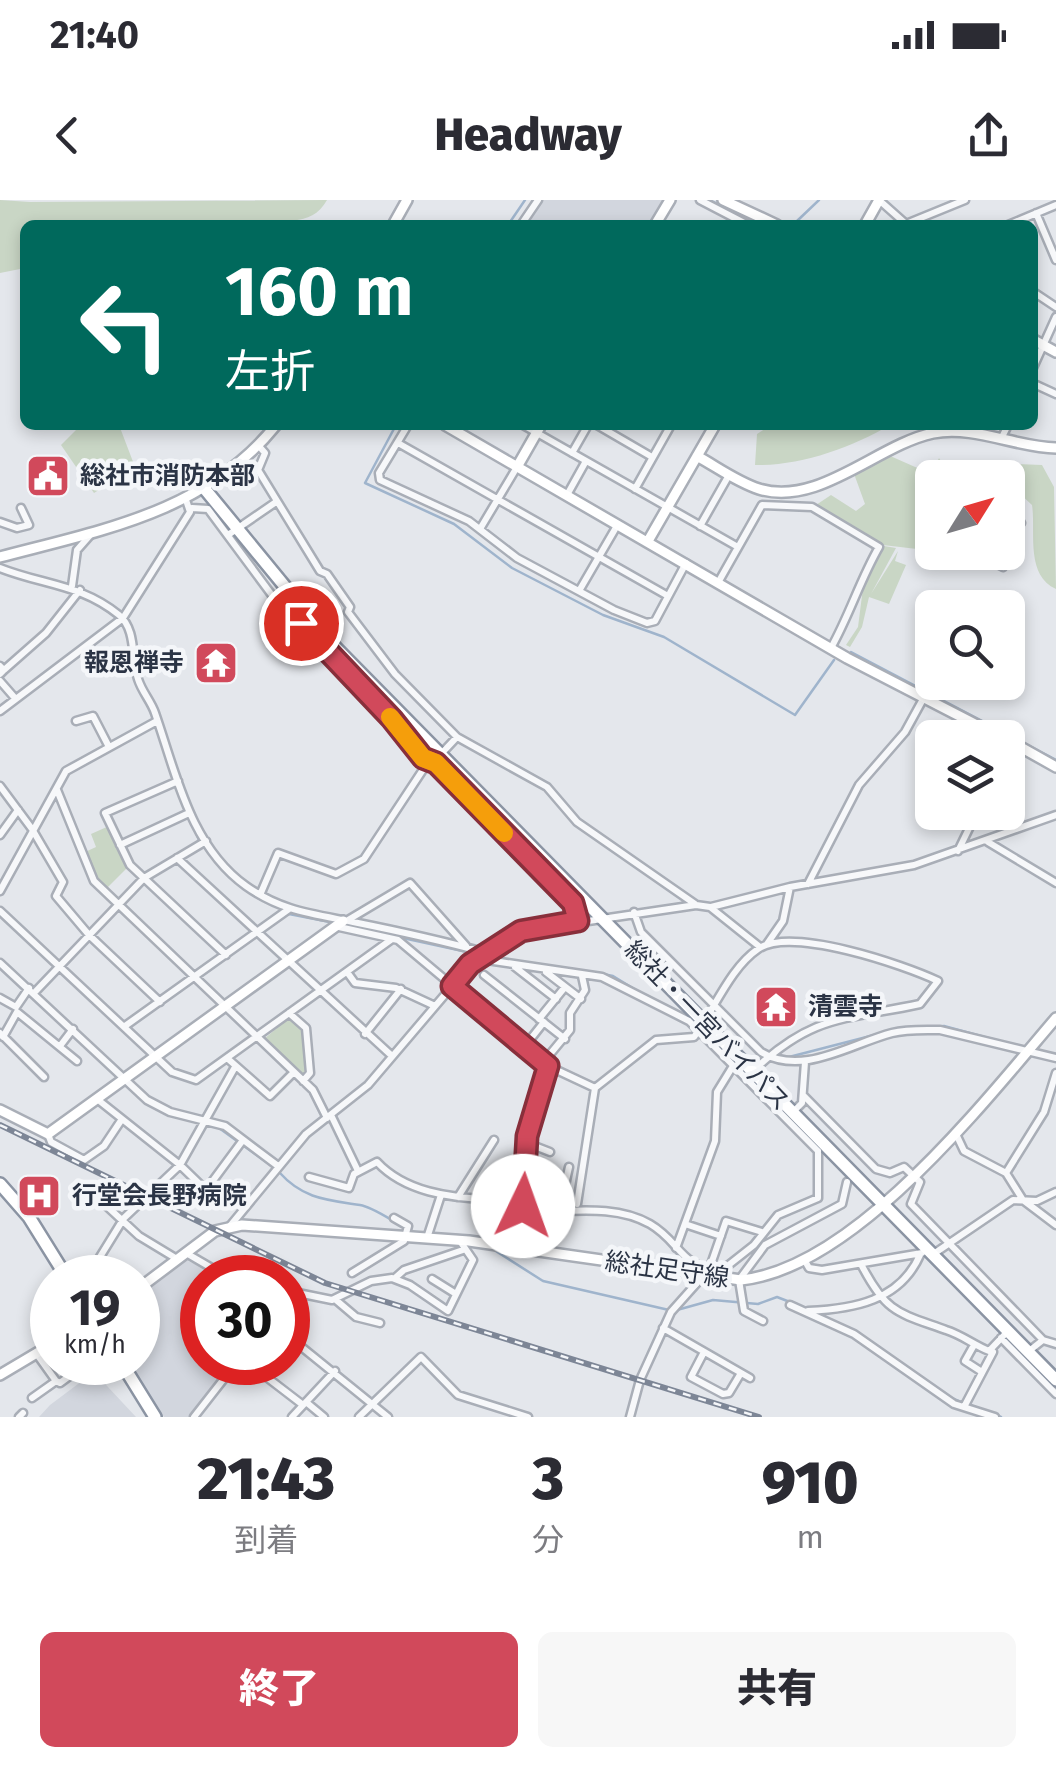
<!DOCTYPE html>
<html lang="ja">
<head>
<meta charset="utf-8">
<style>
	body { margin:0; font-family:"Fira Sans","Noto Sans JP",sans-serif; background:#f7f7f7; color:#2b2b33; height:100vh; display:flex; flex-direction:column; font-size:38px; white-space:nowrap }
	* { box-sizing:border-box; margin:0 }
	p { font-size:32px; color:#7c7c81 }
	.icon { flex:none; width:55px; height:55px; fill:none; stroke:currentColor; stroke-width:2; stroke-linecap:round; stroke-linejoin:round }
	.map { position:relative; height:1217px; overflow:hidden }
	.drawer { display:flex; flex-direction:column; background:#fff; flex:1 }
	.drawer>* { flex:none }
	.hud { position:absolute; left:20px; top:20px; width:1018px; height:210px; border-radius:15px; box-shadow:0 5px 15px #0003; background:#00695c; color:#fff; overflow:hidden }
	.needle { width:65px; rotate:53deg }
	.tools { position:absolute; left:915px; top:260px; display:grid; gap:20px }
	.tools a { display:grid; place-items:center; width:110px; height:110px; border-radius:15px; background:#fff; box-shadow:0 5px 15px #0003; font-size:50px }
	.speed { position:absolute; left:30px; top:1055px; display:flex; gap:20px; font-size:50px; font-weight:700; text-align:center }
	.speed>* { display:grid; place-content:center; width:130px; height:130px; border-radius:50%; background:#fff; box-shadow:0 5px 15px #0003; line-height:1 }
	.speed small { font-size:25px; font-weight:400 }
	.speed .limit { border:15px solid #d22; background:#fff; color:#111 }
	.pin { position:absolute; display:grid; place-items:center; width:85px; height:85px; color:#fff; margin:-42px; border:5px solid #fff; border-radius:50%; box-shadow:0 2px 10px #0007 }
	.me { position:absolute; width:110px; margin:-55px; rotate:3deg; stroke-linejoin:round; filter:drop-shadow(0 0 8px #0008) }
	.turn { display:flex; align-items:center; gap:35px; height:210px; padding:0 40px; font-size:45px }
	.turn .icon { width:130px; height:130px; stroke-width:2.5 }
	.turn b { display:block; font-size:70px; line-height:85px }
	.eta { display:flex; justify-content:space-evenly; align-items:center; height:170px; text-align:center }
	.eta b { font-size:60px; font-weight:800; line-height:70px }
	.button { display:flex; gap:20px; margin-top:auto; padding:20px 40px }
	.button a { flex:1; height:115px; border-radius:15px; background:#d1495b; color:#fff; font-size:40px; font-weight:800; line-height:115px; text-align:center }
	.button a+a { background:#f7f7f7; color:#2b2b33 }
	.status { display:flex; justify-content:space-between; align-items:center; height:70px; padding:0 50px; background:#fff; direction:ltr }
	.status svg { height:28px; fill:currentColor }
	header { display:flex; justify-content:space-between; align-items:center; height:130px; padding:0 40px; background:#fff; font-size:45px; font-weight:800 }
	.map>svg:first-child { display:block }
	.built { fill:#d2d6de }
	.green { fill:#c9d6c5 }
	.lines { fill:none; stroke-linecap:round; stroke-linejoin:round }
	.stream { stroke:#9fb4cc; stroke-width:2.5 }
	.street-casing { stroke:#a9aeb7; stroke-width:11 }
	.secondary-casing { stroke:#a9aeb7; stroke-width:14 }
	.highway-casing { stroke:#8b94a3; stroke-width:16 }
	.street { stroke:#f7f8fa; stroke-width:6 }
	.secondary { stroke:#fff; stroke-width:9 }
	.highway { stroke:#fff; stroke-width:11 }
	.rail-casing { stroke:#7d8696; stroke-width:6 }
	.rail { stroke:#f4f6f9; stroke-width:2.5; stroke-dasharray:8; stroke-linecap:butt }
	.route-casing { stroke:#882f3b; stroke-width:25 }
	.route { stroke:#d1495b; stroke-width:18 }
	.slow { stroke:#f59e0b; stroke-width:18 }
	.labels { text-anchor:middle; dominant-baseline:central; stroke-width:9; stroke-linejoin:round; paint-order:stroke }
	.poi-label { font-size:25px; font-weight:bold; fill:#2b3445; stroke:#f4f6f9; text-anchor:start }
	.street-label { font-size:25px; fill:#2b3445; stroke:#f4f6f9 }
</style>
</head>
<body>
<div class="status"><b>21:40</b><svg viewBox="0 0 49 12"><path d="M0 12V9h3v3zM5 12V6h3v6zM10 12V3h3v9zM15 12V0h3v12zM26 1h20v11H26zM47 4h2v5h-2z"/></svg></div>
<header><svg class="icon" aria-label="back" viewBox="0 0 24 24"><path d="M15 5l-7 7 7 7"/></svg>Headway<svg class="icon" aria-label="share" viewBox="0 0 24 24"><path d="M12 15V3M7 8l5-5 5 5M5 13v7h14v-7"/></svg></header>
<div class="map">
<svg width="1056" height="1217" viewBox="0 0 1056 1217">
	<rect width="100%" height="100%" fill="#e4e7ec"/>
	<path class="built" d="M540 0H663L649 25H525Z
		M186 1060 223 1077 202 1078V1162L235 1163 192 1217H164L129 1163 138 1162V1094Z
		M94 1172 136 1217H39L50 1205Z"/>
	<path class="green" d="M0 0 30 2 327 0C309 33 273 14 246 25H25V68L0 73Z
		M81 225H119L135 267 94 293 61 245Z
		M771 225H890C851 248 800 266 755 265L757 234Z
		M888 255 931 274 939 258 950 276 932 278V324L917 349 883 345 816 305 831 295 856 311 865 304 853 271Z
		M1017 264 1042 265 1054 287 1056 389C1025 375 1036 332 1032 305L1018 292 1011 275Z
		M884 346 896 348 871 394 898 351 895 361 906 365 889 404 869 397 862 427 850 447 846 445 858 427 864 380Z
		M109 626 128 667 106 689 95 679 83 653 96 647 91 634Z
		M290 817 304 830 308 871 305 877 264 839Z"/>
	<g class="lines">
		<path class="stream" d="M709 0 720 5
			M720 5 756 25
			M797 21 819 0
			M508 25 525 0
			M396 225 365 283 454 324 512 368 603 415 664 437 795 515 834 460
			M20 378 36 383
			M95 403 113 415
			M851 452 1056 560
			M169 565 199 640
			M230 677 247 691
			M289 714 335 723
			M343 725 481 755
			M598 773 613 776 644 795
			M895 829 944 826 1014 845
			M789 857 882 833
			M144 901 168 914
			M219 928 273 967
			M279 972C303 999 327 1000 360 1005 373 1007 392 1021 404 1027
			M466 1046 483 1047
			M491 1048 543 1081 669 1110
			M677 1110 713 1100 758 1104 777 1097 808 1109
			M1023 1114 1045 1137
			M901 1116 920 1124
			M947 1196 963 1203
			M970 1205 1001 1217"/>
		<defs>
			<path id="street" d="M700 0 748 25
				M879 0 906 24 965 0
				M1036 13 1056 60
				M521 25 538 0
				M1008 25 1056 5
				M1032 91 1056 107
				M1032 170 1056 117
				M1032 183 1056 194
				M408 225 379 273 380 280 469 321 517 358 614 410 647 423 655 421 686 363
				M523 225 738 347
				M597 225 652 257
				M1001 239 1008 225
				M398 243 668 396
				M258 245 265 253 258 270 320 371 327 374 350 407 348 412 395 474 457 537 547 587 577 622 695 704
				M572 253 588 225
				M635 289 671 225
				M567 295 586 261
				M192 308 208 309 286 414 294 415 423 558 436 563 573 703 578 721
				M1008 316 1021 323
				M0 322 17 328 29 325 21 308
				M700 326 729 275
				M480 329 517 267
				M228 335 276 302
				M985 352 984 357 1003 367 1007 352
				M0 368C43 385 81 384 119 415 137 430 131 459 138 479 142 492 151 501 155 513 176 573 190 646 246 686 281 711 313 714 353 722 398 731 443 741 487 753
				M719 381 762 305 812 307 879 347C860 380 850 414 831 448
				M72 386 77 350 92 333
				M579 391 618 324
				M0 466 4 470 0 474
				M4 470 46 433 80 390
				M0 481 14 497
				M0 511 123 418 190 312 186 300
				M76 521 93 516 108 545
				M441 554 457 537
				M178 581 105 613 130 665 226 755
				M0 586 32 629 63 682 56 696 89 735 160 802
				M57 590 94 681 313 890 327 918
				M0 635 18 610
				M988 642 1056 683
				M120 645 189 613
				M958 651 977 612
				M177 658 392 856
				M808 684 859 585 905 532 928 490
				M0 691 66 571 157 521
				M260 695 278 653 336 674 364 659 436 550
				M711 707 790 687 914 665 1056 615
				M0 711 172 872 196 880 392 739
				M634 712 641 732 761 852C802 877 850 844 892 833 907 829 924 830 940 830L1056 858
				M348 720 410 683 466 746
				M339 727 398 740 548 866 595 888
				M767 744 783 721 790 687
				M480 759 602 777 689 821 818 951
				M0 763 147 900 170 912 225 926 278 966
				M515 767 556 799
				M347 772 355 783 396 788 435 806
				M546 772 581 799
				M484 775 565 839
				M582 776 585 790 570 813V830L551 853 527 936 523 1006 532 1012C571 1012 615 1004 650 1024 681 1042 679 1067 721 1071L725 1078
				M34 793 144 678 206 641
				M0 798 16 807 29 788
				M289 813 306 828 310 873 303 881
				M539 819 565 787
				M125 826 289 709
				M0 833 44 877
				M365 834 401 789
				M3 837 17 812 77 861
				M60 846 73 829
				M525 846 544 822
				M227 858 270 896 294 872
				M803 895 876 969 890 973 904 967 920 982 911 1004 1043 1140
				M97 899 180 965 235 867
				M793 912 802 903 805 862
				M331 915 358 971
				M48 934 51 942 84 960 104 946 122 919
				M956 934 964 951 1006 973 1023 1000 1056 1025
				M527 943 550 952
				M1006 973 1044 912 1056 873
				M309 977 349 988 354 974 377 962C405 992 450 998 489 999
				M206 990 243 940
				M97 997 139 1036 177 1059
				M458 997 494 940
				M577 1004 595 888 656 840 694 837C714 810 730 768 758 749 791 726 904 765 938 781L920 804C846 820 814 813 753 871
				M559 1012 569 967
				M688 1025 721 1036
				M230 1026 306 934 368 885 471 764 521 731 696 705 710 707 760 747
				M427 1038 441 995
				M676 1048 715 941 717 892 733 866
				M186 1053 229 1078
				M932 1055 1013 1000 1037 1001 1056 992
				M805 1061 809 1068 822 1070 922 1053
				M862 1066C887 1114 899 1113 946 1130 962 1135 974 1145 989 1151L1008 1131
				M709 1070 726 1021 762 1032
				M721 1071 754 1045 778 1015 818 998V951
				M352 1073 404 1041 408 1026 394 1018
				M87 1078 124 1018 180 965 213 997 207 1004
				M395 1078 404 1070 463 1050
				M432 1079 456 1094
				M288 1091 332 1100 371 1081 392 1078 410 1085 448 1111 473 1060 460 1041
				M336 1100 356 1117 380 1123
				M790 1105 854 1134 954 1204 995 1217
				M808 1111C853 1109 900 1101 920 1055
				M763 1121 744 1111 739 1080 765 1045 842 1004 847 982
				M663 1128 750 1178
				M288 1136 388 1217
				M1001 1138 1056 1194
				M974 1145 965 1161 982 1172
				M288 1151 294 1141
				M1029 1151 1043 1140 1056 1144
				M704 1152 691 1177 723 1194 729 1193 741 1173
				M247 1162 303 1205
				M269 1178 280 1162
				M56 1181 60 1183 87 1163
				M32 1198 56 1181 36 1153
				M306 1202 324 1217
				M964 1207 993 1152
				M19 1217 23 1213
				M194 1217 237 1162
				M292 1217 335 1171
				M359 1217 421 1157 458 1195 528 1217
				M630 1217 640 1180 671 1112 704 1075"/>
			<path id="secondary" d="M723 0 777 25
				M393 25 407 0
				M655 25 670 0
				M865 25 879 0
				M1032 139 1056 152
				M445 225 847 458 1002 538
				M697 256C717 267 737 282 759 289 819 307 877 245 933 233 974 225 1015 247 1056 248
				M517 267 541 225
				M648 341 715 225
				M0 357C102 330 206 312 276 225
				M1008 540 1056 567
				M0 910 48 934 343 721
				M138 1089 215 1031 242 1025 469 1041 741 1080C855 1068 984 902 1056 818
				M0 1175 52 1144"/>
			<path id="highway" d="M204 288 333 445 1056 1180
				M0 984 29 1017 67 1078
				M121 1162 155 1217"/>
		</defs>
		<use href="#street" class="street-casing"/>
		<use href="#secondary" class="secondary-casing"/>
		<use href="#highway" class="highway-casing"/>
		<use href="#street" class="street"/>
		<use href="#secondary" class="secondary"/>
		<use href="#highway" class="highway"/>
		<defs>
			<path id="rail" d="M0 925 325 1083 759 1217"/>
		</defs>
		<use href="#rail" class="rail-casing"/>
		<use href="#rail" class="rail"/>
	</g>
	<g class="lines">
		<defs>
			<path id="route" d="M301 423 392 519 423 558 436 563 573 703 578 721 521 731 470 764 452 786 548 866 527 936 523 1006"/>
		</defs>
		<use href="#route" class="route-casing"/>
		<use href="#route" class="route"/>
		<path class="slow" d="M390 517 423 558 436 563 504 633"/>
	</g>
	<defs>
		<symbol id="civic-square" viewBox="-11 -11 22 22"><rect x="-9" y="-9" width="18" height="18" rx="4" fill="#d1495b" stroke="#f4f6f9"/><path d="M-.6-6.5H3V-4.5H.6V-3L4-1V1h2V6H-6V1h2V-1L-.6-3ZM-1.2 2.5V6h2.4V2.5Z" fill="#fff"/></symbol>
		<symbol id="temple-square" viewBox="-11 -11 22 22"><rect x="-9" y="-9" width="18" height="18" rx="4" fill="#d1495b" stroke="#f4f6f9"/><path d="M0-6L5-2H3V0L6.5 2.5H4V6H1.5V3h-3V6H-4V2.5H-6.5L-3 0V-2H-5Z" fill="#fff"/></symbol>
		<symbol id="hospital-square" viewBox="-11 -11 22 22"><rect x="-9" y="-9" width="18" height="18" rx="4" fill="#d1495b" stroke="#f4f6f9"/><path d="M-5-5h3v3.5h4V-5h3V5h-3V1.5h-4V5h-3Z" fill="#fff"/></symbol>
	</defs>
	<g fill-rule="evenodd">
		<use href="#civic-square" x="23" y="251" width="50" height="50"/>
		<use href="#temple-square" x="191" y="438" width="50" height="50"/>
		<use href="#temple-square" x="751" y="782" width="50" height="50"/>
		<use href="#hospital-square" x="14" y="971" width="50" height="50"/>
	</g>
	<g class="labels">
		<g class="poi-label">
			<text x="80" y="276">総社市消防本部</text>
			<text x="184" y="463" text-anchor="end">報恩禅寺</text>
			<text x="808" y="807">清雲寺</text>
			<text x="72" y="996">行堂会長野病院</text>
		</g>
		<g class="street-label">
			<text transform="translate(707 826) rotate(46)">総社・一宮バイパス</text>
			<text transform="translate(667 1070) rotate(8)">総社足守線</text>
		</g>
	</g>
</svg>
<div class="tools">
<a><svg class="needle" viewBox="-14 -14 28 28"><path d="M0-13l5 13h-10z" fill="#e53935"/><path d="M0 13l5-13h-10z" fill="#7c7c81"/></svg></a>
<a><svg class="icon" aria-label="search" viewBox="0 0 24 24"><circle cx="10" cy="10" r="6"/><path d="M15 15l6 6"/></svg></a>
<a><svg class="icon" aria-label="layers" viewBox="0 0 24 24"><path d="M12 4l9 5-9 5-9-5zM3 14l9 5 9-5"/></svg></a>
</div>
<div class="speed"><div>19<small>km/h</small></div><div class="limit">30</div></div>
<div class="pin" style="left:301px;top:423px;background:#d93025"><svg class="icon" aria-label="arrive" viewBox="0 0 24 24"><path d="M6 21V4h12l-3 4 3 4H6"/></svg></div>
<svg class="me" style="left:523px;top:1006px" viewBox="-20 -20 40 40"><circle r="19" fill="#fff"/><path d="M0-13L10 11 0 6-10 11z" fill="#d1495b"/></svg>
<div class="hud">
<div class="turn"><svg class="icon" aria-label="left" viewBox="0 0 24 24"><path d="M17 20v-9H6M10 6l-5 5 5 5"/></svg><div><b>160 m</b>左折</div></div>
</div>
</div>
<section class="drawer">
<div class="eta">
<div><b>21:43</b><p>到着</p></div>
<div><b>3</b><p>分</p></div>
<div><b>910</b><p>m</p></div>
</div>
<div class="button"><a>終了</a><a>共有</a></div>
</section>
</body>
</html>
